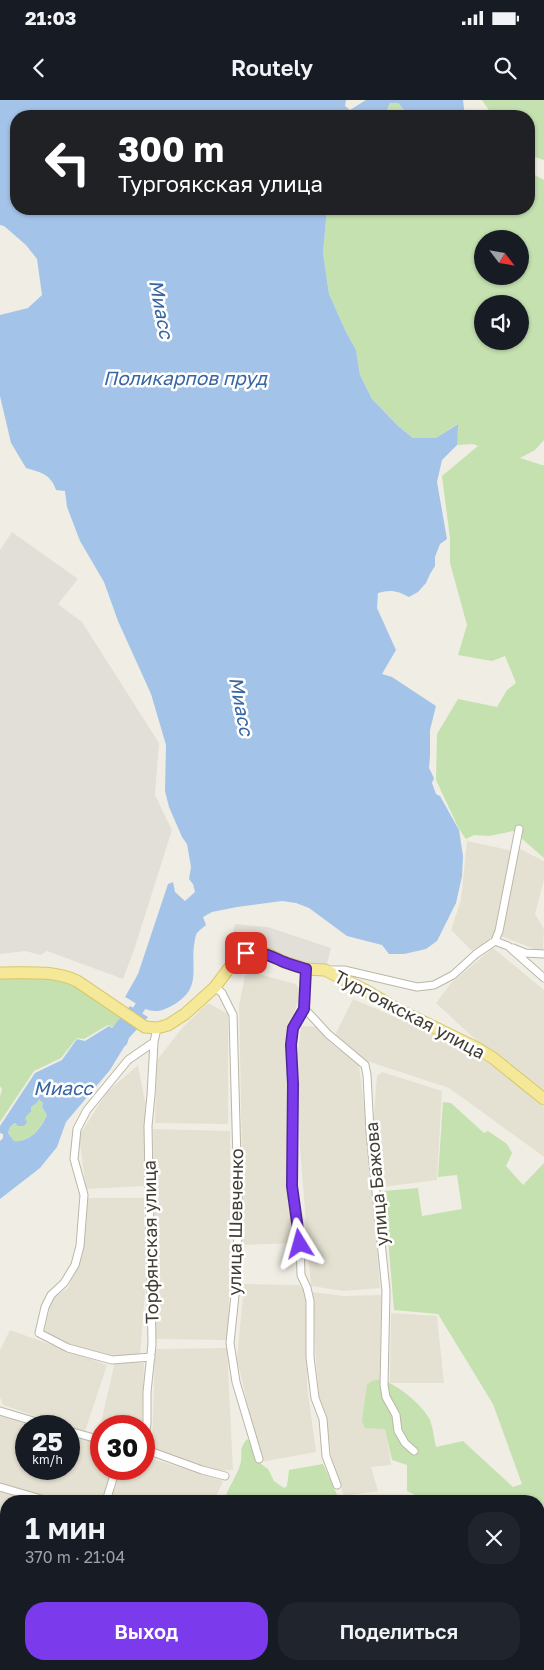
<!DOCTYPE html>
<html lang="ru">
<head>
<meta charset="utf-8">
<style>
	body { margin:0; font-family:"Golos Text",sans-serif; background:#20242c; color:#f1f3f6; height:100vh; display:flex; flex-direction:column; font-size:19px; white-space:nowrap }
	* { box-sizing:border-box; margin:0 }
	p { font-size:16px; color:#9ea1a6 }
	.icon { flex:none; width:28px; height:28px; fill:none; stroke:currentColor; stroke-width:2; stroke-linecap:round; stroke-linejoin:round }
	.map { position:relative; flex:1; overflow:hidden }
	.drawer { position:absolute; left:0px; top:1395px; width:545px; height:175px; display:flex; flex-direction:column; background:#171b24; border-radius:20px 20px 0 0; box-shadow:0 1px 4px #0004 }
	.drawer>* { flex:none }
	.banner { position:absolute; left:10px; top:10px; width:525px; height:105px; border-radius:20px; box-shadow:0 1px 4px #0004; background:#202124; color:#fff; overflow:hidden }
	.needle { width:32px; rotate:121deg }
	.tools { position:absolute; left:474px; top:130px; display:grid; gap:10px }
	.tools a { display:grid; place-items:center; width:55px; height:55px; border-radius:50%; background:#171b24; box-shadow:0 1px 4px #0004; font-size:25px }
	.speed { position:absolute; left:15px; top:1315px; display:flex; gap:10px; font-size:25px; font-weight:700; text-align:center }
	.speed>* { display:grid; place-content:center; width:65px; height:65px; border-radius:50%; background:#171b24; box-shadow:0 1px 4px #0004; line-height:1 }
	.speed small { font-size:12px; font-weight:400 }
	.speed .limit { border:8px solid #d22; background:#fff; color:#111 }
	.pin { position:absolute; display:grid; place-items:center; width:42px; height:42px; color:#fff; margin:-21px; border-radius:10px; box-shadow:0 2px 8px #0006 }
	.me { position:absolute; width:55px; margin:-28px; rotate:352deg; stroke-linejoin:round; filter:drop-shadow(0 0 4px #0008) }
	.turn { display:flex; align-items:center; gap:18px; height:105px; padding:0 25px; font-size:22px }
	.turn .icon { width:65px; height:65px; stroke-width:2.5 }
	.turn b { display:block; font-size:35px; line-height:42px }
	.round { display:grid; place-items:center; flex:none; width:52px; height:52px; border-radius:20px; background:#20242c }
	.head { display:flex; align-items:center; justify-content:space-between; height:85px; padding:0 25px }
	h1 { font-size:30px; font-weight:600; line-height:38px }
	.action { display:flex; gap:10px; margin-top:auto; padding:10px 25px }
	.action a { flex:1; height:58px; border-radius:20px; background:#7c3aed; color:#fff; font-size:20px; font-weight:600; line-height:58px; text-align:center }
	.action a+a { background:#20242c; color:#f1f3f6 }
	.status { display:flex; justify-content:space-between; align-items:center; height:35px; padding:0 25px; background:#171b24; direction:ltr }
	.status svg { height:14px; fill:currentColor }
	header { display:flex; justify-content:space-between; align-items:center; height:65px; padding:0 25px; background:#171b24; font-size:22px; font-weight:600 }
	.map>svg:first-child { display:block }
	.residential { fill:#e4e1d2 }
	.industrial { fill:#e2dfd9 }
	.green { fill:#c4e1af; fill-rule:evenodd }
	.water { fill:#a4c3e9; fill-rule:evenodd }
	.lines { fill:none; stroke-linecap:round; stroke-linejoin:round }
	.river { stroke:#a4c3e9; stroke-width:11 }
	.minor-casing { stroke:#bbb7a7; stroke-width:9 }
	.primary-casing { stroke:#d8c76a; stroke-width:13 }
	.minor { stroke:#fff; stroke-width:7 }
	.primary { stroke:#f5e898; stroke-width:11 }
	.route-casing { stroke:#51269a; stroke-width:12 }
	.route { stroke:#7c3aed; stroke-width:9 }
	.labels { text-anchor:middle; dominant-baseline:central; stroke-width:5; stroke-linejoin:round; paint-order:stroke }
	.street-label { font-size:18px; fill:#423e34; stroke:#fff }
	.water-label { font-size:19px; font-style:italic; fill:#3866a3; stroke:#fff }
</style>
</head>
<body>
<div class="status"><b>21:03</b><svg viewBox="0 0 49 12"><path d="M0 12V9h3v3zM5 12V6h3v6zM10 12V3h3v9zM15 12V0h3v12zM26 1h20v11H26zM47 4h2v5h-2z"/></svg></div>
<header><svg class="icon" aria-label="back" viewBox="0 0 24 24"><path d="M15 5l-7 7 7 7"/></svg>Routely<svg class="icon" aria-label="search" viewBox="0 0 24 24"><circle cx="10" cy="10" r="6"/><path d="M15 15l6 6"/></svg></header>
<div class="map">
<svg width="544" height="1570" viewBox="0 0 544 1570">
	<rect width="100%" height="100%" fill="#f0eee4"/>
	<path class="residential" d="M467 741 513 751 498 824 492 840 472 851 451 830 461 800Z
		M518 748 544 761V780L535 814 544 829 543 852 498 835Z
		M493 848 544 890V992L477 941 436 903 451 883Z
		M251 872 296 884 301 892 285 942 291 976 288 1032V1102L297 1143 240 1145 242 1053 239 905 245 876Z
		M353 899 463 946 500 971 544 1007V1057L449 988 364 960 334 937Z
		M208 903 228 914V1024L155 1023 157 960 183 927Z
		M301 926 317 927 331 943 359 965 369 1044 380 1188 344 1191 311 1186 300 1048 297 960Z
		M138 965 145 1002 144 1086 86 1089 79 1036 107 992Z
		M382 972 442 991 437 1080 383 1087 373 1024 377 976Z
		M153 1029 230 1031V1181L227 1240 156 1239Z
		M87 1098H144L146 1180 140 1255 109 1256 69 1246 44 1233 52 1199 68 1188 83 1154Z
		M244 1184 299 1185 307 1194 308 1218 307 1286 316 1352 261 1362 237 1259Z
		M313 1192 344 1196 381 1195 380 1287 391 1365 371 1367 378 1391 344 1396 332 1362 326 1316 320 1306 316 1263Z
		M391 1213 437 1216 444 1283H390Z
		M10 1230 107 1265 85 1331 55 1323 3 1305 0 1297V1250Z
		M227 1248 233 1370 210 1371 152 1350 155 1249Z
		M115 1262 144 1263 142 1326H101V1336L98 1335Z
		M0 1315 40 1326H26V1369H69V1335L101 1344V1369H114L104 1401H55L21 1391 0 1383Z
		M144 1356 223 1381 214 1401H110L121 1369H144Z
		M0 1390 35 1401H6V1438L4 1437 0 1432Z
		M6 1471V1533L0 1534V1481Z"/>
	<path class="industrial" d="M12 432 78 479 58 504 82 522 159 643 155 695 172 730 134 850 123 879 47 851 41 855 25 851 0 854V450Z
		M235 824 268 827 331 848 327 864 307 867 292 861 265 847 232 837Z"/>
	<path class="green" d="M482 0H544V60L529 55V16H493Z
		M390 3H398L409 16H387L386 12Z
		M529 72 544 80V340L535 350 520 358 542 365H544V758L513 731 489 736 474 735 466 739 459 729 436 680 437 634 458 599 497 607 507 590 516 583 505 556 492 561 458 555 467 525 450 463V438L442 376 478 346 473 344 457 345V324L436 338H413L398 326 372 299 360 275 356 250 346 232 329 194 323 153 327 109H529ZM482 139H520V176H482ZM482 204H520V241H482Z
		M0 876 64 879 123 918 112 927 108 925 84 939 77 938 61 958 34 971 0 1022V997L2 989 0 986Z
		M39 998 43 1003 42 1007 47 1015C40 1028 30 1043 14 1041L8 1033 10 1027C18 1021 30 1018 31 1007L37 1003Z
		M443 1002 451 1003 484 1033 488 1031 507 1044 512 1053 506 1066 523 1085 544 1063V1570H0V1552L6 1550V1564H539V1401H451L448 1399C435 1406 419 1397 407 1391V1365L392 1360 385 1329 365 1328 362 1321 367 1284C368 1284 373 1280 374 1280 390 1276 424 1306 430 1320 433 1328 434 1338 436 1347L463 1341 513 1387 522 1384 493 1304 438 1214 394 1210 384 1091 418 1088 422 1116 462 1109 457 1075 438 1077Z
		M247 1339 252 1343 257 1361 268 1369 274 1381 284 1388 287 1386 289 1370 323 1364 339 1399 370 1395 377 1401H224C228 1387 237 1376 240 1365 244 1352 237 1352 247 1339Z"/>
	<path class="water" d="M0 0H346L345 6 350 10 366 0H463L465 16H409L398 3H390L386 12 387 16H16V109H327L323 153 329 194 346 232 356 250 360 275 372 299 398 326 413 338H436L458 324 457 345 442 360 437 382 447 439 440 444 435 457V466L430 474 426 483 418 492 409 497C398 491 391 489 378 493L377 508 396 550 382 574 392 577 436 606 430 630V656L429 668 434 678 432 683 436 694 440 696 459 730 463 756 462 776 456 803 437 841 426 849 404 854H389L382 845 347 836 309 808 296 803 282 801 237 807 212 812 203 817 206 825C203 828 199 830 197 833 195 836 195 842 194 845 191 870 201 888 175 904 151 918 147 909 125 897L138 874 168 784 173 782 175 792 185 801 195 792 193 784 189 779 191 767 187 744 182 737 169 707 165 691 166 645 151 594 118 521 104 482 80 441 67 407 65 391 56 390C51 374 40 372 26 368L11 343 0 296V215L28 208 42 195 37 159 26 145 4 126 0 125Z
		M130 906 148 917 129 938 127 944 124 947 110 970 66 1022 57 1047 40 1068 0 1099V1041L3 1038V1034L0 1033V1026L35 973 62 960 77 939 85 941 109 926 112 928ZM39 999 43 1003 42 1007 47 1015C41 1028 30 1043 14 1041L8 1033 10 1027 15 1023 18 1026H24L27 1022 25 1018 31 1011V1007L37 1003Z"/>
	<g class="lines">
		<path class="river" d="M129 924 149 893"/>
		<defs>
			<path id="minor" d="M495 841 508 846 544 878
				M513 848 525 853 544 854
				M306 869 305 909 293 928 291 945 293 983 292 1086 300 1144 301 1175 307 1188 310 1201V1257L315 1298 323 1319 326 1356 337 1385
				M328 870H344L417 887 434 885 453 875 476 854 495 841 499 831 519 729
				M215 887 222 893 233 915 238 1097 237 1176 230 1243 236 1282 259 1359
				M305 909 328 934 365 965 367 975 370 1032 386 1191 384 1285 386 1297 396 1315 398 1331 405 1343 414 1351
				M151 1257 112 1260 68 1248 39 1233 45 1207 51 1195 64 1183 75 1165 80 1146 84 1095 74 1059 77 1029 87 1010 128 960 154 942 157 928
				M0 1311 50 1326
				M69 1331 101 1340
				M144 1341 147 1324V1292L152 1244 148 1026 151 995 154 942
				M144 1349 202 1370 225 1376
				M0 1387 48 1401
				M106 1401 116 1369
				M0 1474 6 1466"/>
			<path id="primary" d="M0 873C26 873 54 870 77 881L145 927 157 928 168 925 185 914 215 887 236 859 246 853 256 851 268 854 284 862 306 869 325 870 367 891 399 910 477 948 493 958 544 999"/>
		</defs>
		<use href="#minor" class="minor-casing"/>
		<use href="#primary" class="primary-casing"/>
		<use href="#minor" class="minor"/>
		<use href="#primary" class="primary"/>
	</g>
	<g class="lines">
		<defs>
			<path id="route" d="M246 853C261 850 270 856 284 862 291 865 299 867 306 869L304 909 293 928 291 945 293 984 292 1086 300 1144"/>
		</defs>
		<use href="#route" class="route-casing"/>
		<use href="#route" class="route"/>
	</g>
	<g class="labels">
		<g class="street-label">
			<text transform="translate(410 914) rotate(28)">Тургоякская улица</text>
			<text transform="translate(376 1084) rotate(-95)">улица Бажова</text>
			<text transform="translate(235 1122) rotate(-89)">улица Шевченко</text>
			<text transform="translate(150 1142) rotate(-91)">Торфянская улица</text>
		</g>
		<g class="water-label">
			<text transform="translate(162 209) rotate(79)">Миасс</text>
			<text x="185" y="277">Поликарпов пруд</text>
			<text transform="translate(242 606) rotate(79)">Миасс</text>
			<text x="63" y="987">Миасс</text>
		</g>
	</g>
</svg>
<div class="tools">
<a><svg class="needle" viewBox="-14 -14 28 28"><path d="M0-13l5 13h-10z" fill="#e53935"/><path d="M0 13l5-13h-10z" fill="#9ea1a6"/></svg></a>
<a><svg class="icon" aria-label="sound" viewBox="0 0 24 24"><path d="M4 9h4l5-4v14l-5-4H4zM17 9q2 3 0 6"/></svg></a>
</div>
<div class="speed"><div>25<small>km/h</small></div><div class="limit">30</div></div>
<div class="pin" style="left:246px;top:853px;background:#d93025"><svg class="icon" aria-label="arrive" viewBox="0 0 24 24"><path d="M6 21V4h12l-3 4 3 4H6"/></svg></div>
<svg class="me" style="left:300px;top:1144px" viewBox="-20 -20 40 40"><path d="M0-17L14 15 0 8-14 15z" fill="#7c3aed" stroke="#fff" stroke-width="4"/></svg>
<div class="banner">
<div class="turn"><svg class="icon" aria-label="left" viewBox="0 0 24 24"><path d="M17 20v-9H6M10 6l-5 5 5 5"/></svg><div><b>300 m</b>Тургоякская улица</div></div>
</div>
<section class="drawer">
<div class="head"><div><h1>1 мин</h1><p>370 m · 21:04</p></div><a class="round"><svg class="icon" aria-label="close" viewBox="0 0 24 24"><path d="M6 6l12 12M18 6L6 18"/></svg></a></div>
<div class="action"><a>Выход</a><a>Поделиться</a></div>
</section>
</div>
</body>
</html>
